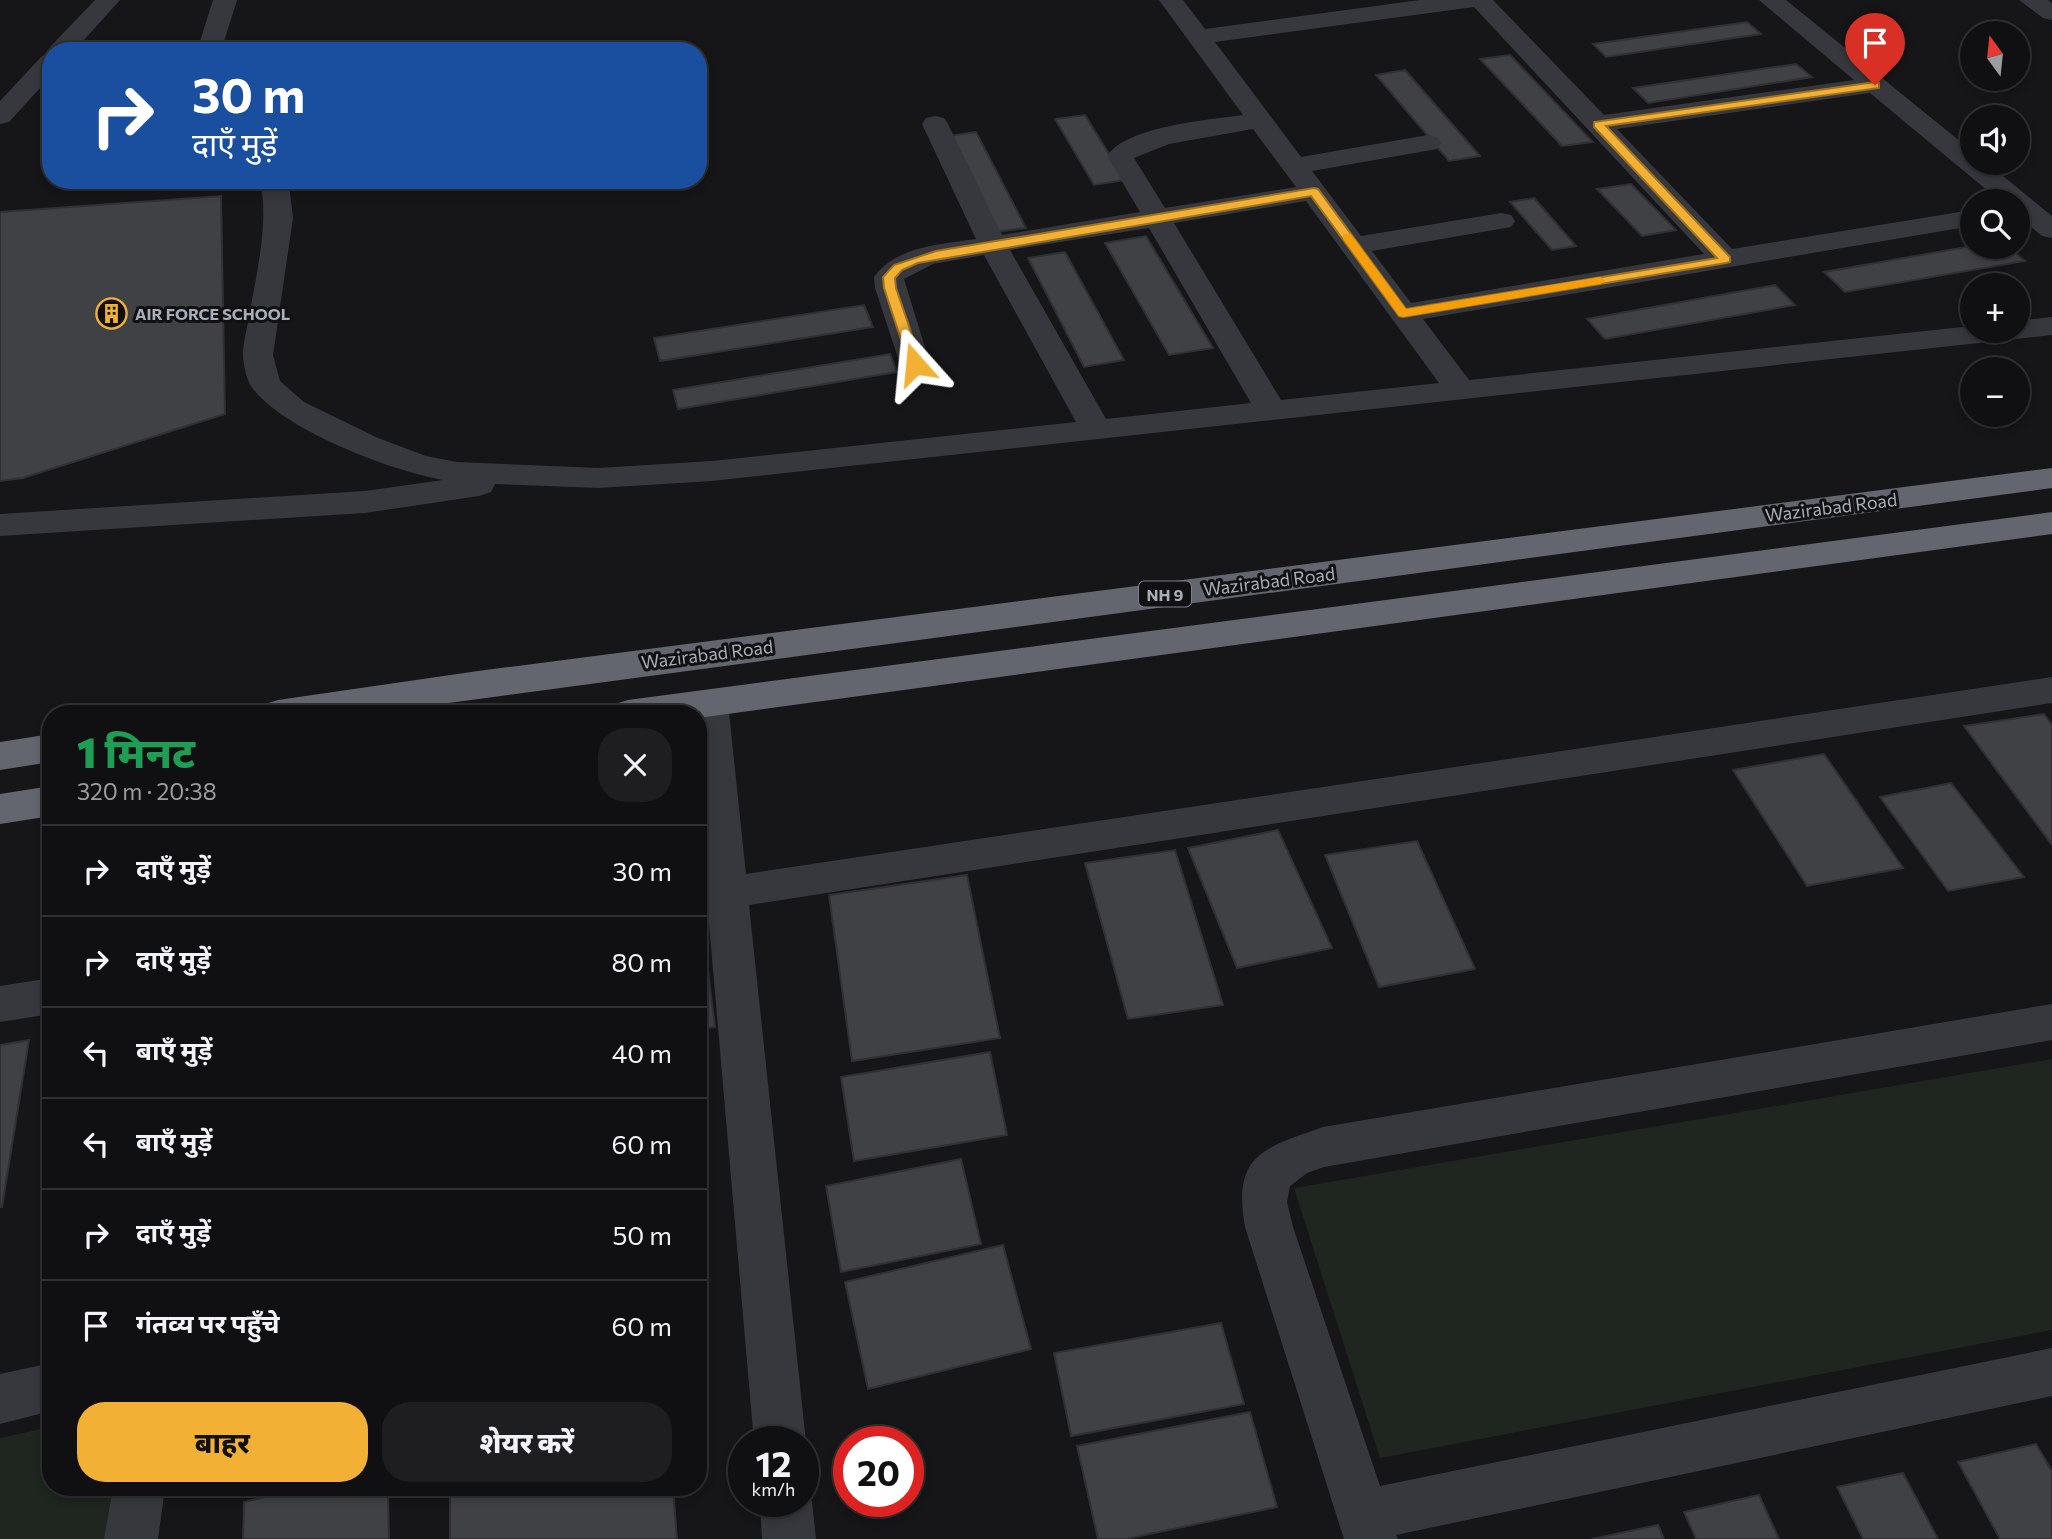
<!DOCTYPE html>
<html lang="hi">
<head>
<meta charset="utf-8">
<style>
	body { margin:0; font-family:Commissioner,"Noto Sans Devanagari",sans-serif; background:#1e1e20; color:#f1f3f6; height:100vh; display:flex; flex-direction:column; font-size:26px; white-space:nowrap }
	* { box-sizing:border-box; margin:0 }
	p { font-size:23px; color:#9c9d9f }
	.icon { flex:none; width:38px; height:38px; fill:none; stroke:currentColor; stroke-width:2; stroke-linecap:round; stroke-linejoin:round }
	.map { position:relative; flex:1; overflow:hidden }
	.side { position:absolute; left:42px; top:705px; width:665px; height:791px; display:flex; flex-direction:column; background:#101012; border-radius:28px; box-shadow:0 4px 10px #0003,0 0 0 2px #303032 }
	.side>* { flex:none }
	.guide { position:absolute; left:42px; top:42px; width:665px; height:147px; border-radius:28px; box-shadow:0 4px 10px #0003,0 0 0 2px #303032; background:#1a4fa0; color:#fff; overflow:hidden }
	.needle { width:46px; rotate:345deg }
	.fabs { position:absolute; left:1960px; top:21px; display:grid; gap:14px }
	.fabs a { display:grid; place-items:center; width:70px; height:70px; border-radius:50%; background:#101012; box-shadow:0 4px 10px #0003,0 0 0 2px #303032; font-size:35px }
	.speed { position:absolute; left:728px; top:1426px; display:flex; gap:14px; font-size:35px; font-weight:700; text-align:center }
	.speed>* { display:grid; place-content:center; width:91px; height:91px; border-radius:50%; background:#101012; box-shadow:0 4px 10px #0003,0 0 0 2px #303032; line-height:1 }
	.speed small { font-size:18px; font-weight:400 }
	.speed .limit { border:10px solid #d22; background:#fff; color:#111 }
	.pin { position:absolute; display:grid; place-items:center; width:60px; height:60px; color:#fff; margin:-72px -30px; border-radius:50% 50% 50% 0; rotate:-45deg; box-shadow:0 0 7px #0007 }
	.pin .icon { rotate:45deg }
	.me { position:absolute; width:77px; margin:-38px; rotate:342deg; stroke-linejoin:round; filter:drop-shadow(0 0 5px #0008) }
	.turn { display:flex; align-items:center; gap:24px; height:147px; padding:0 35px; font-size:32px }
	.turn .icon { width:91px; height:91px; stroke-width:2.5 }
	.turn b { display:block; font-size:49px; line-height:60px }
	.round { display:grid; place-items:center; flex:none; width:74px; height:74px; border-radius:28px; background:#1e1e20 }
	.summary { display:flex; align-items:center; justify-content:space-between; height:119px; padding:0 35px }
	h1 { font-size:42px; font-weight:800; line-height:52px; color:#1e9e55 }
	.button { display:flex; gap:14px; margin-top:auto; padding:14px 35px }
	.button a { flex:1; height:80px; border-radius:28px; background:#f2b134; color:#111; font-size:28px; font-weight:800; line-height:80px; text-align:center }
	.button a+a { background:#1e1e20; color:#f1f3f6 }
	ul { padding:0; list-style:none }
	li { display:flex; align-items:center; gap:21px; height:91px; padding:0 35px; border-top:2px solid #303032 }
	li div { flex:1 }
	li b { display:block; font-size:26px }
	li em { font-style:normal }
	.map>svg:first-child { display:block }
	.green { fill:#1e261f }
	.building { fill:#404145; stroke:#303034; stroke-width:2 }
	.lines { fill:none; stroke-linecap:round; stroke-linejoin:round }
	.minor { fill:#37383d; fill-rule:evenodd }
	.highway { fill:#63666e; fill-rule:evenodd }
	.route { fill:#f2b134; stroke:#9d7322; stroke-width:2 }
	.slow { fill:#f59e0b }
	.labels { text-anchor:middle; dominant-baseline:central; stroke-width:6; stroke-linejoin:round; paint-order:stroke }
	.far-poi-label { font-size:16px; font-weight:bold; fill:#a8adb8; stroke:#111113; text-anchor:start }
	.shield { fill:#111113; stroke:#7b7e86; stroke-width:2 }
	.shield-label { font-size:16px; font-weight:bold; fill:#a8adb8 }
	.street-label { font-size:18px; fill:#a8adb8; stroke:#111113 }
</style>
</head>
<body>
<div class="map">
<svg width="2052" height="1539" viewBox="0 0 2052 1539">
	<rect width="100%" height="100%" fill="#161618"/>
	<path class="green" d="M2052 1059V1330L1380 1458 1294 1188Z
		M51 1427V1488H154L144 1539H0V1438Z"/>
	<path class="building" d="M1747 22 1761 34 1606 57 1593 44Z
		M1510 55 1593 142 1562 146 1480 59Z
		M1796 64 1812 77 1648 103 1633 88Z
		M1405 70 1480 156 1449 161 1376 75Z
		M1085 115 1125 180 1094 185 1055 119Z
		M976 132 1026 228 989 233 941 137Z
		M1631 184 1676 230 1642 236 1597 189Z
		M221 196 225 414 23 478 0 481V212Z
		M1534 198 1576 246 1552 250 1510 202Z
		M1146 236 1213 348 1169 355 1105 243Z
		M1972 246 2008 247 2025 261 1845 292 1824 272Z
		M1065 252 1124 360 1084 367 1028 258Z
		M1775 285 1795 305 1605 339 1587 319Z
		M864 305 873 327 660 361 654 338Z
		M890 354 897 372 678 409 673 390Z
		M2044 714 2052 725V845L1964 726Z
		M1824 754 1903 868 1807 886 1733 770Z
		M1951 783 2024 877 1948 891 1880 797Z
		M1278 830 1332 948 1237 968 1188 848Z
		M1417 841 1475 969 1379 987 1325 855Z
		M1175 850 1223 1005 1128 1019 1085 863Z
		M967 875 1000 1038 852 1061 829 895Z
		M706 956 715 1027 698 1029V958Z
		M29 1040 2 1207H0V1045Z
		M990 1052 1007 1135 854 1161 841 1077Z
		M961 1159 981 1244 841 1272 826 1186Z
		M1003 1245 1031 1349 868 1389 845 1282Z
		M1221 1323 1244 1404 1071 1436 1054 1353Z
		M1250 1412 1277 1507 1126 1539H1098L1077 1446Z
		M2036 1444 2052 1471V1539H2000L1958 1462Z
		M1903 1473 1938 1539H1863L1837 1487Z
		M303 1488H388L389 1539H243L244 1502Z
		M450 1488H673L677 1539H450Z
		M1759 1495 1779 1539H1696L1684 1512Z
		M1658 1525 1664 1539H1592Z"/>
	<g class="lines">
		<path class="minor" d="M95 0H120L74 51H51V76L9 122 0 124V101L42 56 50 54 48 51 51 46Z
			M213 0H237L221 51H197Z
			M1159 0H1183L1205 29 1420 0H1493L1604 115 1854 80 1759 0H1786L1972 151V163H1987L2052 216V238L2042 236 2018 216V201H2000L1870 93 1617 129 1732 249 1972 210V226L1423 319 1469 380 1972 326V331H2018V321L2052 317V335L712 481 598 488 495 484 491 492 479 496 365 513 0 536V514L365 491 443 480C390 470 288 432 253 389 247 382 243 364 243 354 243 342 247 329 249 317 256 275 267 233 262 191L247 188H184L174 186 171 180H285L289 185 293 218 273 355 280 381 304 402 378 438 426 456 457 462 598 468 712 461 1076 422 984 255 933 264 904 279 930 364 926 371 915 373 904 371 900 364 875 288 874 277C896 246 942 244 976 239L922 124 926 118 935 116 944 118 948 124 1002 235 1140 212 1107 156C1127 126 1208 120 1243 115ZM1474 7 1704 254 1411 303 1372 251 1511 227 1515 221 1511 215 1501 213 1361 236 1312 171 1437 149 1441 143 1437 137 1428 135 1301 157 1215 42ZM1253 129 1296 187 1165 208 1134 158 1169 144ZM1306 201 1439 383 1281 400 1174 223ZM1149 228 1251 403 1106 419 1010 250Z
			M2019 0H2048L2052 3V20L2043 18Z
			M2052 677V703L749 905 806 1442 803 1448V1442H754L708 912 698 913V881L706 880 698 794V714H691L690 703 696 694 709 690 722 694 728 703 746 874Z
			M51 978V1014L0 1022V986Z
			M2052 1004V1040L1324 1167 1307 1173 1290 1186 1287 1202 1293 1227 1380 1486 2052 1348V1396L1396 1535 1398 1539H1344L1245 1227C1232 1154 1264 1148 1323 1127Z
			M51 1363V1411L0 1424V1374Z
			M803 1483 812 1502 816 1539H762L760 1502H803Z
			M113 1488H165L158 1539H104Z"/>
		<path class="highway" d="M2052 468V488L367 714H259L265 704 278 700 478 671Z
			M2052 512V534L698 718V714H609L615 704 628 700Z
			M51 734V762L0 770V742Z
			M51 786V816L0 824V794Z"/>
	</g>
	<path class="route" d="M1875 82 1879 83V88L1606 126 1730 257V262L1726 263 1403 317 1399 316 1311 196 918 263 902 270 895 278 896 288 922 364 915 368 909 364 884 288 883 277 894 265 936 251 1314 188 1318 189 1406 309 1717 258 1594 127V122Z"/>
	<path class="slow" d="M1343 234H1351L1406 309 1600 277 1606 281 1600 284 1403 317 1399 316 1343 239Z"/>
	<defs>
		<symbol id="building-ring" viewBox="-11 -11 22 22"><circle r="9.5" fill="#111113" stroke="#f2b134" stroke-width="1.5"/><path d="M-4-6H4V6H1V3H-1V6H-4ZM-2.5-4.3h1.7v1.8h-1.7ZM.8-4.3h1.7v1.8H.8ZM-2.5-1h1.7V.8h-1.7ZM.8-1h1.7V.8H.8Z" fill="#f2b134"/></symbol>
	</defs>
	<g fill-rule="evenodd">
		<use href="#building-ring" x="94" y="296" width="35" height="35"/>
	</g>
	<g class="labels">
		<g class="far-poi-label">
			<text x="135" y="313">AIR FORCE SCHOOL</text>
		</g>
		<rect class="shield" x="1139" y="581.5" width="52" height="25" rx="5"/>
		<g class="shield-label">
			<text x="1165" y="594">NH 9</text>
		</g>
		<g class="street-label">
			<text transform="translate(1831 507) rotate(-7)">Wazirabad Road</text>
			<text transform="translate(1269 581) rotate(-7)">Wazirabad Road</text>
			<text transform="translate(707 654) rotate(-7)">Wazirabad Road</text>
		</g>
	</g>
</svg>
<div class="fabs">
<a><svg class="needle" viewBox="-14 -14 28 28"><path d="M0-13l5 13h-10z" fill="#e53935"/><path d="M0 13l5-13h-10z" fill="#9c9d9f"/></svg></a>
<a><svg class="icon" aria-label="sound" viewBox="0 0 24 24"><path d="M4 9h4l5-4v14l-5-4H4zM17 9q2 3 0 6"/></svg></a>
<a><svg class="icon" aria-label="search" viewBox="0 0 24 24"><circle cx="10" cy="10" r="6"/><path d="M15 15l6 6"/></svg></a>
<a>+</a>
<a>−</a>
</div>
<div class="speed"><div>12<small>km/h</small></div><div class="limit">20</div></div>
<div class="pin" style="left:1875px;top:85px;background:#d93025"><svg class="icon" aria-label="arrive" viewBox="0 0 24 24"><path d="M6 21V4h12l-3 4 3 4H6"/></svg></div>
<svg class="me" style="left:915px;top:364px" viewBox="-20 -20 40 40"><path d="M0-17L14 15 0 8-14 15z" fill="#f2b134" stroke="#fff" stroke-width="4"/></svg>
<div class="guide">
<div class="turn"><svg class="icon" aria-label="right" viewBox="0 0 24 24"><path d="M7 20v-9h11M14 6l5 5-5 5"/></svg><div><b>30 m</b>दाएँ मुड़ें</div></div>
</div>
<section class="side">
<div class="summary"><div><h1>1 मिनट</h1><p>320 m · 20:38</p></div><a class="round"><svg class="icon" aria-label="close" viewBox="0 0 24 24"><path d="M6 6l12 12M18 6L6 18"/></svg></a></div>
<ul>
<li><svg class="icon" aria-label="right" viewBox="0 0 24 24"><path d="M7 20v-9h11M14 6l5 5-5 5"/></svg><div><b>दाएँ मुड़ें</b></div><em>30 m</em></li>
<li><svg class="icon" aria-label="right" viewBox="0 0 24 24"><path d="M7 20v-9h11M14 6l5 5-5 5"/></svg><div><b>दाएँ मुड़ें</b></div><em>80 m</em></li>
<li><svg class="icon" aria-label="left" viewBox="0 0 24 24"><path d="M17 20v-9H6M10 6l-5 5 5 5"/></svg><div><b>बाएँ मुड़ें</b></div><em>40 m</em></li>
<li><svg class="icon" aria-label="left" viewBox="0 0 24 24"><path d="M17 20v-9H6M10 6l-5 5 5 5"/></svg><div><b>बाएँ मुड़ें</b></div><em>60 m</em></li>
<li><svg class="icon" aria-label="right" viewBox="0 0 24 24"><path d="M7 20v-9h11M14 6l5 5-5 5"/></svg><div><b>दाएँ मुड़ें</b></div><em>50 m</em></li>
<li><svg class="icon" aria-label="arrive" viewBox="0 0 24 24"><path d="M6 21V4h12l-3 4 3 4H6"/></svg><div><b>गंतव्य पर पहुँचे</b></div><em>60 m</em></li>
</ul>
<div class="button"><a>बाहर</a><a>शेयर करें</a></div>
</section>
</div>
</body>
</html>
